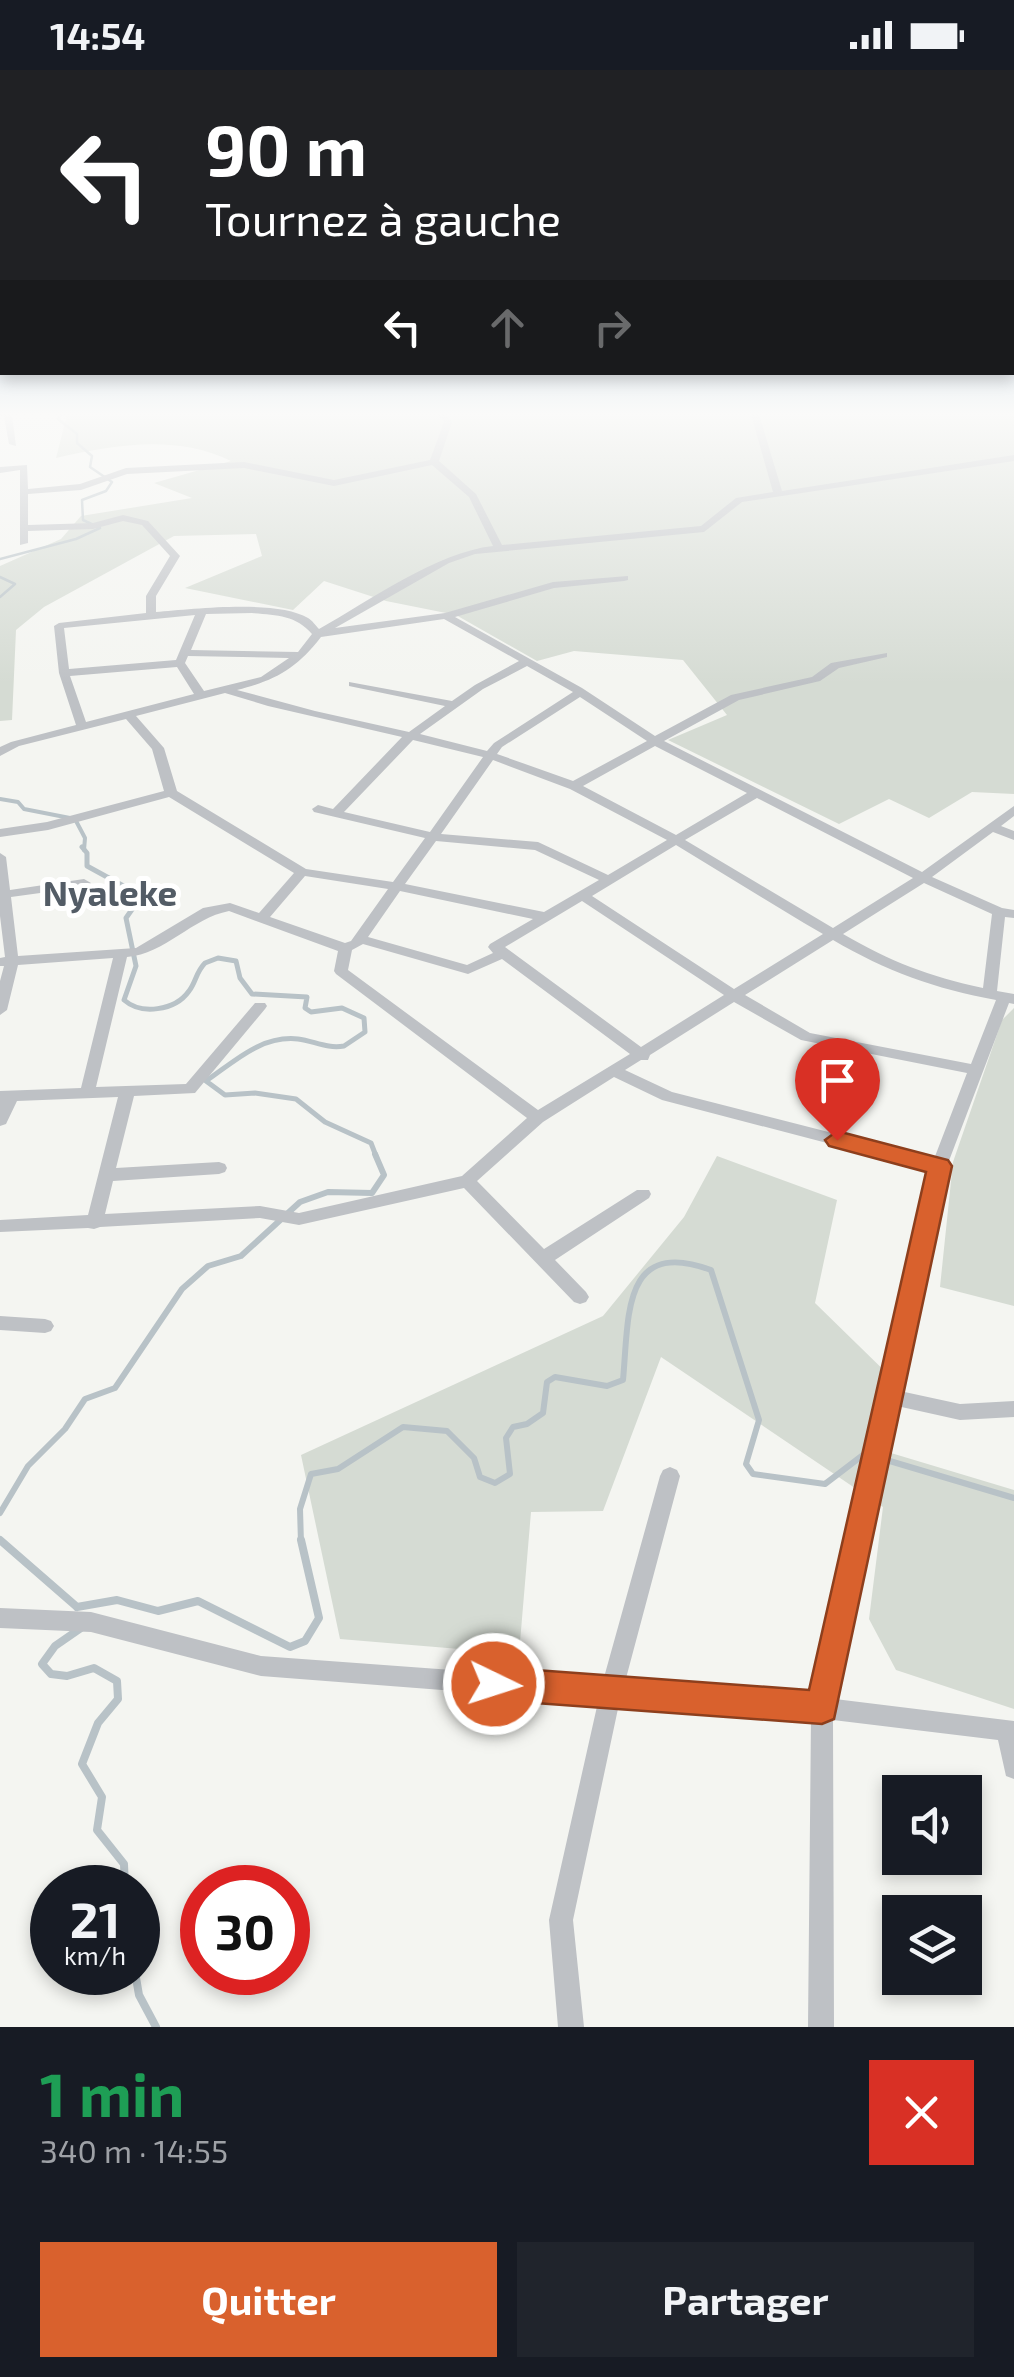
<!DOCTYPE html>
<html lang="fr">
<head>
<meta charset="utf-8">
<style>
	body { margin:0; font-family:"Exo 2",sans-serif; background:#20242c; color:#f1f3f6; height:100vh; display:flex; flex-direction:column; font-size:38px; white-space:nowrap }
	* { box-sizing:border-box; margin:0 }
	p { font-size:32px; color:#9ea1a6 }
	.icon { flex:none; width:55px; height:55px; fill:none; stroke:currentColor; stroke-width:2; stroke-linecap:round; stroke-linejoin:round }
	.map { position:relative; height:1957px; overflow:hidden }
	.sheet { display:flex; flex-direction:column; background:#171b24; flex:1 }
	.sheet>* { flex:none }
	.banner { position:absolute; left:0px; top:0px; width:1015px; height:305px; box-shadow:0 5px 15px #0003; background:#202124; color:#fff; overflow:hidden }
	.tools { position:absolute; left:882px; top:1705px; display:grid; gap:20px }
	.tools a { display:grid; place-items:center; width:100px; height:100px; border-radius:0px; background:#171b24; box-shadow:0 5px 15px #0003; font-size:50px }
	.speed { position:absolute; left:30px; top:1795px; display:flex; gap:20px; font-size:50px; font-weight:700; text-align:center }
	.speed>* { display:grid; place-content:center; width:130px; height:130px; border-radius:50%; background:#171b24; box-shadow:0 5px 15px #0003; line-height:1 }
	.speed small { font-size:25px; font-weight:400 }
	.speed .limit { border:15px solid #d22; background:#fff; color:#111 }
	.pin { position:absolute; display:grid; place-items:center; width:85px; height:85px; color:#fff; margin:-102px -42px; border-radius:50% 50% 50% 0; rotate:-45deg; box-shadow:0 0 10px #0007 }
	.pin .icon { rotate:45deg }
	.me { position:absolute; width:110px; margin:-55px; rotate:94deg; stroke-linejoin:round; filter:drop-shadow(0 0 8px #0008) }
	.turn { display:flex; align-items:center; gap:35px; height:210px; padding:0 40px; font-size:45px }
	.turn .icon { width:130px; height:130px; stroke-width:2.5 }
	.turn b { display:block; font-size:70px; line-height:85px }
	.lanes { display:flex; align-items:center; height:95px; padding:0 40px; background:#0003; justify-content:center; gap:50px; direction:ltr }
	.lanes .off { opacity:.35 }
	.round { display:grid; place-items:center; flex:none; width:105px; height:105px; border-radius:0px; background:#20242c }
	.summary { display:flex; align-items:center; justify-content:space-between; height:170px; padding:0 40px }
	h1 { font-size:60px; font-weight:700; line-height:75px; color:#1e9e55 }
	.primary-button { display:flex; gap:20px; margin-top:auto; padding:20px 40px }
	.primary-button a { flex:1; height:115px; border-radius:0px; background:#d9612d; color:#fff; font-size:40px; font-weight:700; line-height:115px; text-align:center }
	.primary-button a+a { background:#20242c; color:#f1f3f6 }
	.status { display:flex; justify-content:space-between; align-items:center; height:70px; padding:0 50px; background:#171b24; direction:ltr }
	.status svg { height:28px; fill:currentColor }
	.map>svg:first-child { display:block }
	.green { fill:#d5dbd3 }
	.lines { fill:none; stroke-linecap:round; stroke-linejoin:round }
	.stream-far4 { stroke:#b8c2c7; stroke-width:2.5 }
	.stream-far3 { stroke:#b8c2c7; stroke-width:4 }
	.stream-far2 { stroke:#b8c2c7; stroke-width:5 }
	.stream-far1 { stroke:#b8c2c7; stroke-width:6 }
	.stream { stroke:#b8c2c7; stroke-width:8 }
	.street { fill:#bec1c5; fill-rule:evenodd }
	.route { fill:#d9612d; stroke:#8d3f1d; stroke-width:2.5 }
	.labels { text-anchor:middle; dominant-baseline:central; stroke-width:10; stroke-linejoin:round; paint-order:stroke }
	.quarter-label { font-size:35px; font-weight:bold; fill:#535c66; stroke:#fff }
</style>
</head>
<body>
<div class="status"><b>14:54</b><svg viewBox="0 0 49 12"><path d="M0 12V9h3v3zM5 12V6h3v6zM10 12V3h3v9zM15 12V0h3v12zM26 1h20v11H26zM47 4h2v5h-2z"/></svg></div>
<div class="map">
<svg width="1014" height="1957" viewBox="0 0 1014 1957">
	<rect width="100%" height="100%" fill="#f4f5f1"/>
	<path class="green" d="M68 341H1014V724L972 722 929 748 889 729 839 754 668 670 727 645 683 590 574 581 537 591 456 545 386 531 324 511 293 540 185 518 262 486 256 464 174 466 44 537 16 560 12 650 0 651V496L61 469 81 446 192 428 154 413 231 391C176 364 113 375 56 388Z
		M1014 938V1236L940 1217 953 1092 1002 950Z
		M717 1086 837 1130 815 1233 900 1316 891 1383 1014 1420V1639L896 1600 869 1549 883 1437 661 1287 603 1441 531 1442 519 1584 340 1569 301 1385 603 1246 684 1147Z"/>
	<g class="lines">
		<path class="stream-far4" d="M0 489 76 469 100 458 83 450 82 430 106 421 112 412 90 397 92 386 77 373V364L58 349 64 341
			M0 507 15 514 0 527"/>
		<path class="stream-far3" d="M0 729 18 732 24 739 75 749 85 768 84 780"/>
		<path class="stream-far2" d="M82 777 87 783V796L129 819 143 822 129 831 133 838 126 848 136 896 124 930C141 945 175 941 189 921 196 912 196 902 205 893L218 888 236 891 240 908 252 924 307 927 305 938 311 942 342 938 364 948 365 962 344 976C327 979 314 971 298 969 261 965 234 992 206 1011L225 1025 255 1023 296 1029 325 1052 371 1073 376 1086"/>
		<path class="stream-far1" d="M883 1389 1014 1428
			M0 1443 28 1396 65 1359 85 1329 115 1318 182 1219 208 1196 241 1186 300 1132 328 1122 372 1123 384 1105 375 1084
			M0 1470 3 1473
			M301 1473 300 1439 311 1404 338 1399 403 1357 447 1361 474 1388 480 1407 495 1413 510 1404 506 1368 513 1357 527 1354 543 1343 547 1312 555 1307 607 1316 623 1310C629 1246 622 1167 711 1200L759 1350 746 1394 753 1404 825 1414 863 1385 872 1387"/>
		<path class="stream" d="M0 1470 77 1537
			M77 1537 117 1530 158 1541 198 1531 290 1577 305 1571 319 1548 301 1470
			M81 1558 55 1576 42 1594 51 1604 67 1606 94 1598 117 1611 118 1629 98 1653 82 1694 102 1727 97 1760 124 1794 125 1818
			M135 1902 139 1925 156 1957"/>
		<path class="street" d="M3 341H38L12 345 16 376 9 374 4 346H0V342Z
			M435 341H443L452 352 439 391 476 424 502 475 701 456 736 428 773 422 750 341H758L782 421 1014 385V391L742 432 704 462 475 484 449 493 335 558 445 543 553 512 628 506V510L624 511 554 518 455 547 582 618 655 666 731 625 812 607 831 593 887 583V587L839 598 820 611 739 630 664 671 922 802 1014 736V746L1001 756 1014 761V770L993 762 932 807 1002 838 1014 840V848L1005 847 997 921 1014 924V934L1009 933 947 1096 900 1321 960 1334 1014 1331V1347L960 1350 897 1336 835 1629 1014 1651V1709L1006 1706 998 1670 833 1650 834 1957H808L811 1648 619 1634 573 1850 584 1957H558L549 1850 598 1632 261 1606 91 1562 0 1558V1538L91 1542 261 1586 603 1611 660 1406 663 1400 670 1397 677 1400 680 1406 625 1612 813 1626 930 1100 662 1030 614 1007 543 1052 477 1111 544 1179 637 1120H649L651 1124 649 1128 555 1190 586 1222 589 1227 586 1232 580 1234 574 1232 464 1118 299 1155 260 1148 100 1157 94 1159 88 1158 0 1162V1150L88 1145 118 1027 17 1031 6 1054 0 1056V1021L81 1018 113 888 18 895 7 940 0 945V911L4 896H0V888L5 887 0 846V783L6 787 10 820 84 809 91 813 84 817 11 827 18 886 136 878 203 838 230 833 259 843 294 803 169 727 48 760 0 767V759L47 752 164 721 152 679 126 649 19 676 0 686V677L11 672 76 655 59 603 54 556 59 553 146 543V526L170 486 142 455 123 451 93 459 28 461V473L20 475V400L0 403V397L27 395 28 419 80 414 126 398 244 392 334 410 430 390 444 352ZM432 395 469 427 493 476C437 482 369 531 319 559 316 556 312 550 308 548 277 529 192 539 156 542V526L180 486 148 451 123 445 93 453 28 455V424L81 420 127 404 244 398 334 416ZM252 543C276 545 296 545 312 564L298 582 191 580 206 544ZM195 545 176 590 69 599 64 558ZM444 549 519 591 475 615 452 631 349 612V616L445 636 409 662 315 641 237 620C276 610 296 599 321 567ZM188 586 289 588 261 607 204 621 185 593ZM527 596 573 622 494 673 487 681 420 664 483 619ZM177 597 194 624 86 652 70 606ZM225 623 268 636 402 667 333 739 318 735 312 739 314 742 425 768 393 812 306 799 177 721 164 678 136 646ZM580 627 647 671 573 711 497 684 502 677ZM413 670 483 687 430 762 344 742ZM655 676 747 723 676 765 583 716ZM493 690 570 719 667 770 608 805 538 772 441 764ZM757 728 913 808 833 858 685 770ZM436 771 535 780 599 810 544 842 405 814ZM676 775 804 853 823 864 734 919 592 826ZM305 806 388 819 351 871 345 873 270 847ZM924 813 992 844 983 918C928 906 891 892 843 864ZM400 821 533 849 490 874 488 877 493 883 467 895 368 867ZM582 831 724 925 641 977 505 877ZM229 841 338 881 334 901 336 904 527 1048 462 1106 299 1143 260 1136 105 1144 113 1111 219 1104 225 1102 227 1098 225 1094 219 1092 116 1098 134 1026 195 1023 265 939 267 936 265 933H255L186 1014 96 1017 127 887C165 884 192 848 229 841ZM833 870C886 901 935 919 996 930L971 994 810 963 745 925ZM363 874 468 904 502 889 630 984 538 1040 348 900 352 880ZM734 932 801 970 967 1003 934 1089 672 1022 625 1000 641 990H648L650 985Z
			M0 1246 45 1249 51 1251 54 1256 51 1261 45 1263 0 1260Z"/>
	</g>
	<linearGradient id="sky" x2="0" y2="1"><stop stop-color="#95badb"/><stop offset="0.56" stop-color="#fafaf9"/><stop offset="1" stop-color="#fafaf9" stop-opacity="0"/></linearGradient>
	<rect width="1014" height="614" fill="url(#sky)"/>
	<path class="route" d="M837 1061 948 1090 952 1096 834 1649 822 1654 494 1630 483 1625 478 1614 483 1602 494 1597 809 1620 926 1102 829 1076 825 1070Z"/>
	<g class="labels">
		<g class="quarter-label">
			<text x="110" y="822">Nyaleke</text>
		</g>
	</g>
</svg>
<div class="tools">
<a><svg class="icon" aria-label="sound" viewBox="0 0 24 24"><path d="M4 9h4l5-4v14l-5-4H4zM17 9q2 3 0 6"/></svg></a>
<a><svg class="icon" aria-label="layers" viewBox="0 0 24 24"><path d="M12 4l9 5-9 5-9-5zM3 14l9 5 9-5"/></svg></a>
</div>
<div class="speed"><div>21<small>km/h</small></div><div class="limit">30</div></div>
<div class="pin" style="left:837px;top:1070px;background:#d93025"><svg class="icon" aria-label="arrive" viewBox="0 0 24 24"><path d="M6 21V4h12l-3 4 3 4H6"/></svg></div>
<svg class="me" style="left:494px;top:1614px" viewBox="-20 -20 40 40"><circle r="17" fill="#d9612d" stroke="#fff" stroke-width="3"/><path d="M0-11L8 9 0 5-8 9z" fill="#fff"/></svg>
<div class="banner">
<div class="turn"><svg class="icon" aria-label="left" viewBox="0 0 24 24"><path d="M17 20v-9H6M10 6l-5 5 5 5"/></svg><div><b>90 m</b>Tournez à gauche</div></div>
<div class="lanes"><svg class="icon" aria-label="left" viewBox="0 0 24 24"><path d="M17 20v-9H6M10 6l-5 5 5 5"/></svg><svg class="icon off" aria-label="ahead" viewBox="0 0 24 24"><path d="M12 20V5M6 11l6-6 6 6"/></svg><svg class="icon off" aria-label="right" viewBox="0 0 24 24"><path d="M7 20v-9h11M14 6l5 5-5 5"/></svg></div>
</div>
</div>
<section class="sheet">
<div class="summary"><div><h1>1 min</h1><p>340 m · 14:55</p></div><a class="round" style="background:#d93025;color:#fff"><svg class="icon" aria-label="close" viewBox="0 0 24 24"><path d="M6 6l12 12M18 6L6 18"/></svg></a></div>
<div class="primary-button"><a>Quitter</a><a>Partager</a></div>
</section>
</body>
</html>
